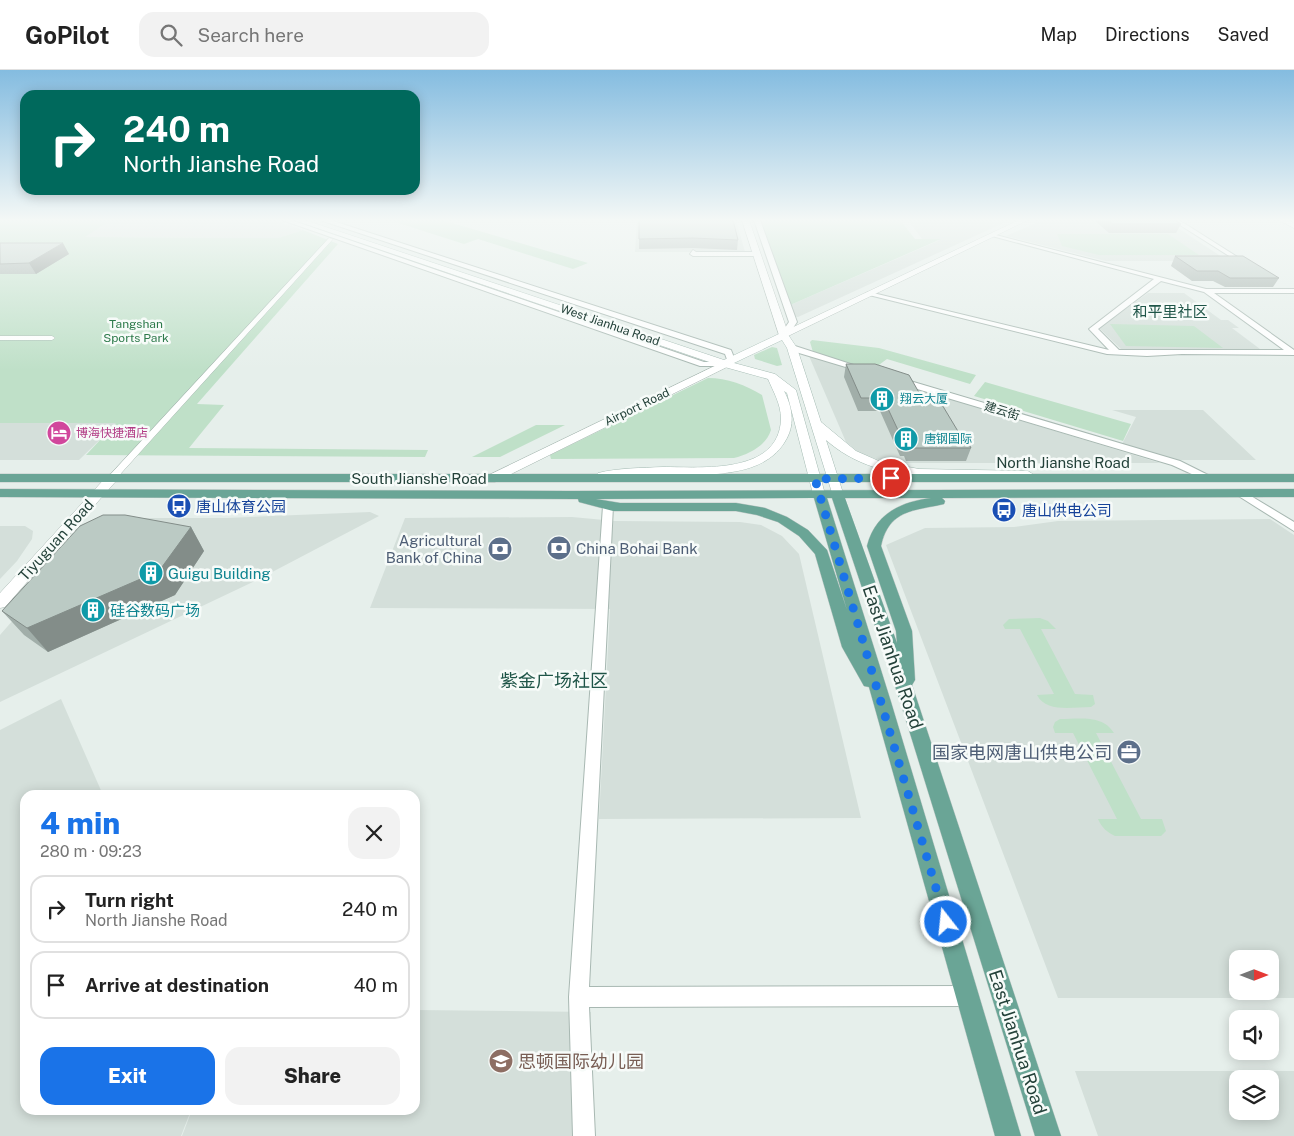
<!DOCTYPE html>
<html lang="en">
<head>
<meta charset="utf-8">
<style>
	body { margin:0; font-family:"Public Sans","Noto Sans SC",sans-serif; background:#f2f2f2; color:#222; height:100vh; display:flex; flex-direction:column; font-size:19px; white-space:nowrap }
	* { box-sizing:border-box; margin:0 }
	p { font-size:16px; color:#767676 }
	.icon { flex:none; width:28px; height:28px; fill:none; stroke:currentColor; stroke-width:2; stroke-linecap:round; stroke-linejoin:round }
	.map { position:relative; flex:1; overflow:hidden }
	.details { position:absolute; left:20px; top:720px; width:400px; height:325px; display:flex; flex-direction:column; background:#fff; border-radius:15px; box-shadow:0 2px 12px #0003 }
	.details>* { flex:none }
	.banner { position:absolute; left:20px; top:20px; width:400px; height:105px; border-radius:15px; box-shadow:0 2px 12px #0003; background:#00695c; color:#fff; overflow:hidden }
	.needle { width:32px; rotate:90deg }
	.controls { position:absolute; left:1229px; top:880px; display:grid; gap:10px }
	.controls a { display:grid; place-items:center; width:50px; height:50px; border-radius:10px; background:#fff; box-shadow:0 2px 12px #0003; font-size:25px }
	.pin { position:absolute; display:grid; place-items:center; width:42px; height:42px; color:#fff; margin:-21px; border:2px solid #fff; border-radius:50%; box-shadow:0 1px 5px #0007 }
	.me { position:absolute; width:55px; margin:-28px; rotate:344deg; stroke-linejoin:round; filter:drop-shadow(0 0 4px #0008) }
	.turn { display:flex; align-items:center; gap:18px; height:105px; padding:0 20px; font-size:22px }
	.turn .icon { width:65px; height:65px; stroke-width:2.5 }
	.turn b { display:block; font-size:35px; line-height:42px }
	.round { display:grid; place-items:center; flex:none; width:52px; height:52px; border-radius:15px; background:#f2f2f2 }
	.head { display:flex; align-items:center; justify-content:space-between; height:85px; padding:0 20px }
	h1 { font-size:30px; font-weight:800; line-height:38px; color:#1a73e8 }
	.primary-button { display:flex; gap:10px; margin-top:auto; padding:10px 20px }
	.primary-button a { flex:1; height:58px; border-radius:15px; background:#1a73e8; color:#fff; font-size:20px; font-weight:800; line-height:58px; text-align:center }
	.primary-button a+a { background:#f2f2f2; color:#222 }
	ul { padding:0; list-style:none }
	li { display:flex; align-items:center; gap:15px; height:68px; margin:0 10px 8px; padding:0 10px; border:2px solid #e0e0e0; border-radius:15px }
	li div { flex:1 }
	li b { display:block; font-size:19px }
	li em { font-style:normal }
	header { display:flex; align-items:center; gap:30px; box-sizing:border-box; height:70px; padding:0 25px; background:#fff; border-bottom:1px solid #e0e0e0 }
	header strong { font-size:24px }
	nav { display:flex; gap:28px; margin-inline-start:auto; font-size:18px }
	.search { width:350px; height:45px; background:#f2f2f2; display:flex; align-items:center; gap:12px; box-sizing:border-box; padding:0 18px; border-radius:15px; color:#767676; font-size:19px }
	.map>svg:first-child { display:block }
	.built { fill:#d4dfda; fill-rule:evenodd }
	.green { fill:#bfe0c8 }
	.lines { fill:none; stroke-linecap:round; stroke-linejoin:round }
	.pedestrian-casing { stroke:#a8b8b2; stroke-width:1 }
	.minor-casing { stroke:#a8b8b2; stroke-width:2 }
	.tertiary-casing { stroke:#a8b8b2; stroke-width:1 }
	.secondary-casing { stroke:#a4bbb3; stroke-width:1 }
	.primary-casing { stroke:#c2cac8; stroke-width:1 }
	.pedestrian { fill:#fff; fill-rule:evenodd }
	.minor { fill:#fff; fill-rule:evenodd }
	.tertiary { fill:#fff; fill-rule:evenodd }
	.secondary { fill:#fff; fill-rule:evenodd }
	.primary { fill:#6aa596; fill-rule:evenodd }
	.wall { fill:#a1aea9 }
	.shaded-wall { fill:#838d89 }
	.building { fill:#bbcac4; stroke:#838d89 }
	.route { stroke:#1a73e8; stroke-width:9; stroke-dasharray:0 16.2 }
	.labels { text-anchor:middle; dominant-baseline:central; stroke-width:5; stroke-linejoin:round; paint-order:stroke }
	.far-park-label { font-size:12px; fill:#2d7a4b; stroke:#f7fbf9 }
	.far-street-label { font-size:12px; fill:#24423a; stroke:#f7fbf9 }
	.far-culture-label { font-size:12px; fill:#0d838f; stroke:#f7fbf9; text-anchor:start }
	.far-hotel-label { font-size:12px; fill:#b23c85; stroke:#f7fbf9; text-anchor:start }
	.far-quarter-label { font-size:15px; fill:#1f5548; stroke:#f7fbf9 }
	.street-label { font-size:15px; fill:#24423a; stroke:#f7fbf9 }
	.transit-label { font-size:15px; fill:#164399; stroke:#f7fbf9; text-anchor:start }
	.service-label { font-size:15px; fill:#4e5e75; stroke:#f7fbf9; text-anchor:end }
	.culture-label { font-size:15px; fill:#0d838f; stroke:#f7fbf9; text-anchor:start }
	.near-street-label { font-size:18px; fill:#24423a; stroke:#f7fbf9 }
	.quarter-label { font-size:18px; fill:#1f5548; stroke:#f7fbf9 }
	.near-service-label { font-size:18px; fill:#4e5e75; stroke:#f7fbf9; text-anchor:end }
	.near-education-label { font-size:18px; fill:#785e54; stroke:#f7fbf9; text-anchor:start }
</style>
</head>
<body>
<header>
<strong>GoPilot</strong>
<div class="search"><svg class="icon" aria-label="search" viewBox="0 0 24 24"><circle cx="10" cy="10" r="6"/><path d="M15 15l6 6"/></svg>Search here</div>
<nav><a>Map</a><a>Directions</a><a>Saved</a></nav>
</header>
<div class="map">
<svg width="1294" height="1066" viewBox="0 0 1294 1066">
	<rect width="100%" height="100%" fill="#e6efeb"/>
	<path class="built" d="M111 150H273L303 160 278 168 83 167Z
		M637 150H736L745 182H635Z
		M908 150H1010L798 247 792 246 788 236 940 170 922 169Z
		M1043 150H1166L1228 191H1106L1006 166Z
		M1148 223H1184L1221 250H1228L1239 258H1232L1260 279H1121L1099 258Z
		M809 286 1160 393H896L879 390 859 383 846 372Z
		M1112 340H1203L1256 390H1170L1121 376 1136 347Z
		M0 353H117L79 390H0Z
		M370 442 379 446 257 510 0 632V565L90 462 133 448H227Z
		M572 447 615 451 740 452 761 455 782 466 799 484 861 748 599 749 610 539 370 538 405 448Z
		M1270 449 1294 465V928H1058L886 475 925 458 1014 457 1058 451ZM1238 889H1270V921H1238Z
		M0 456H25L33 461 32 469 17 491 0 509Z
		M61 629 103 725H25V1040H191L181 1066H0V660Z
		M415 940 591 942 583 1066H182L192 1040H415Z
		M1075 1001H1294V1066H1098ZM1238 1009H1270V1041H1238Z"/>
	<path class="green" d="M4 150H111L85 167 278 168 303 160 338 174 197 334 224 335 189 378 428 380 425 387 86 385 116 353H0V151Z
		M389 150H442L588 193 573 199 478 169 464 174Z
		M760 150H900L915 169H941L788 236Z
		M1057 164H1168L1199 185H1099L1062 176Z
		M1110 254 1194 256 1223 278 1126 276Z
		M812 270 879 278 976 305 970 314 887 289 872 300 813 282 810 272Z
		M772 277 777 278 782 295 777 296 755 289 754 285Z
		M708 308C727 308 746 315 762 325L771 360C766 376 749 384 734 388L551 389 550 385Z
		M985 312 1131 354 1123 371 974 326Z
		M536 355H565L500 387H472Z
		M1040 548 1048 551 1056 559H1041L1075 624 1093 625 1095 634 1091 637C1073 637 1046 643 1037 625L1054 624 1020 559H1005L1003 555 1009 549Z
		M1060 649C1078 649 1103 644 1114 663H1096L1141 749H1162L1166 761 1161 766H1115C1107 762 1102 758 1098 749H1117L1073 663H1055L1053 657 1055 652Z"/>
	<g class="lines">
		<defs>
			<path id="pedestrian" d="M329 168 333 169 115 410H109V406Z
				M0 266H52L55 268 52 270H0Z"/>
			<path id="minor" d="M282 150H291L704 292H725L729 294 725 296H700Z
				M320 150H330L731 280 735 290 728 292 725 284Z
				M754 150H760L797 252 787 267 780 265 789 252Z
				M1172 150H1179L1250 195 1245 196Z
				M992 164 1206 219H1294V223H1214L1294 280V285L1182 284 1147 286 1107 284 865 224 869 222 1109 280 1089 259 1154 209 992 166ZM1161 211 1204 222 1284 280H1119L1098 259Z
				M693 180 696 182H756L759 184 756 186H693L690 184Z
				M789 276H795L866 299 859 301 789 280Z
				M900 308 1180 391 1214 408 1209 411 1205 410 1172 395 897 313V309Z
				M1241 420 1294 452V461L1237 425 1236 423 1237 421Z
				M608 433 613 436 589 917 967 916 974 919 977 926 974 933 967 936 589 937 595 1066H573L569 927 603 436Z"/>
			<path id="tertiary" d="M742 150H749L787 260 1019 150H1028L784 268 779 265Z
				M1279 150H1288L1294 153V158Z
				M725 291 729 292V296L495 412H487L485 409 487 406Z
				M112 404 116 405 118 408 116 411 5 537 0 538V523L108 405Z"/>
			<path id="secondary" d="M294 150H305L724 290 781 263H787L797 278 821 352 856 381 881 392 919 399 1028 401 1034 405 1028 409C961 407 880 418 826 370L843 423 841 426H833L787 278 782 270 734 293 775 304 796 320 825 424 823 427H815L813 424 787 323 784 321C792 336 795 353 787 368 764 413 696 403 655 405 638 406 612 412 598 409L596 406 598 403C618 398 642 398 663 397 701 397 779 405 781 349 781 334 773 321 768 309L721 296Z"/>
			<path id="primary" d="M0 404H1294V412H0Z
				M0 419 569 421 1294 419V427L942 428 945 431 944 434C914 441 889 439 881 476L912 561 915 610 912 615 1061 1066H1035L900 631 832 428H827L891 632 1021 1066H995L869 617 864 616 842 577 815 484 799 466 778 452 757 445 736 441H613L579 432 578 429 0 427ZM814 428 847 540 827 480 808 460 787 447 765 438 736 433H620L596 429ZM845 428H931C900 432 875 444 867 476L896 561 897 573Z"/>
		</defs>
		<use href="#pedestrian" class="pedestrian-casing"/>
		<use href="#minor" class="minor-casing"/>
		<use href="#tertiary" class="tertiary-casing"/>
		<use href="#secondary" class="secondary-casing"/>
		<use href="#primary" class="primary-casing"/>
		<use href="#pedestrian" class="pedestrian"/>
		<use href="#minor" class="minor"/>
		<use href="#tertiary" class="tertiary"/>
		<use href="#secondary" class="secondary"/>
		<use href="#primary" class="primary"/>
	</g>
	<path class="wall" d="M639 150 738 170 737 180 693 178 639 179Z
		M1094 150H1175L1181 154 1176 163H1109Z
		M0 173 69 184 36 204H0Z
		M1175 186 1279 208 1273 217H1225L1213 211H1192L1171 196Z
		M846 294 925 333 959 363 971 378 966 391H906L904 386H900L880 341H858L844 307Z
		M191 457 204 481 175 525 48 582 24 565 2 541Z"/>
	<path class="shaded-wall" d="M63 173 69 184 36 204 29 193Z
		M191 457 204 481 175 525 48 582 27 558Z"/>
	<path class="building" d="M639 150H733L738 170 693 168 639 169Z
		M1108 150H1175L1181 154H1113Z
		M0 173H63L29 193 0 194Z
		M1175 186H1243L1279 208H1230L1218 201H1197Z
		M846 294H875L909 305 925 333H941L959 363H963L971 378H910L908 373H904L883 328H861Z
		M103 445H125L191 457 159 501 27 558 2 541 80 456Z"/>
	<linearGradient id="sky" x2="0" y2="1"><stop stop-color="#84bce0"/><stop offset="0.5" stop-color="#f4f8f6"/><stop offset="1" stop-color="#f4f8f6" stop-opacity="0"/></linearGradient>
	<rect width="1294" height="300" fill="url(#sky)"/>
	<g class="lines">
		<path class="route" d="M891 408 815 409 946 852"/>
	</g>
	<defs>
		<symbol id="building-disc" viewBox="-11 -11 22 22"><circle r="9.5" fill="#0f9aa8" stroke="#f7fbf9"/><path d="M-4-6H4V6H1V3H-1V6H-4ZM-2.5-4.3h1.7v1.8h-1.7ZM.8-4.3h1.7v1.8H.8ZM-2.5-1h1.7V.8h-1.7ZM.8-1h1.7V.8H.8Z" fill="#fff"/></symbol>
		<symbol id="hotel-disc" viewBox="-11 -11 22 22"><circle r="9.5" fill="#d1479c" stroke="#f7fbf9"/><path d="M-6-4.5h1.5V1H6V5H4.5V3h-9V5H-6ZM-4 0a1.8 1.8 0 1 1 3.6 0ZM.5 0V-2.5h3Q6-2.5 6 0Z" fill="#fff"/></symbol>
		<symbol id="bus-disc" viewBox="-11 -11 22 22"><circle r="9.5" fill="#1a4fb4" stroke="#f7fbf9"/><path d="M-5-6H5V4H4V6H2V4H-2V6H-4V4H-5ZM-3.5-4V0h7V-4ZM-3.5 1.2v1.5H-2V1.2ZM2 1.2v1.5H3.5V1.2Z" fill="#fff"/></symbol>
		<symbol id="bank-disc" viewBox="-11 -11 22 22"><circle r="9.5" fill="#5c6f8a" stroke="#f7fbf9"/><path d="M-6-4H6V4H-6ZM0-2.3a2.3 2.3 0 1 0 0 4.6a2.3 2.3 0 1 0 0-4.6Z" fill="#fff"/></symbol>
		<symbol id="office-disc" viewBox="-11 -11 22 22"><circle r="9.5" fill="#5c6f8a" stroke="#f7fbf9"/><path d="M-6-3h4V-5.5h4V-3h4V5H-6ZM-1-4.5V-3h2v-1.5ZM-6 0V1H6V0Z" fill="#fff"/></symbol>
		<symbol id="school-disc" viewBox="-11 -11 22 22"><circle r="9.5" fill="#8d6e63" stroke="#f7fbf9"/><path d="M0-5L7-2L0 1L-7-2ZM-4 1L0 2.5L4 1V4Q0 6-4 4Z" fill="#fff"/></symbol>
	</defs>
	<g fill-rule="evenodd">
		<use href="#building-disc" x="868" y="315" width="28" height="28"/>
		<use href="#hotel-disc" x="45" y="349" width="28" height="28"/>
		<use href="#building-disc" x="892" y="355" width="28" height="28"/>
		<use href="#bus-disc" x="165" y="422" width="28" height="28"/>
		<use href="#bus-disc" x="990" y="426" width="28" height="28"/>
		<use href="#bank-disc" x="545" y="464" width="28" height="28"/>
		<use href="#bank-disc" x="486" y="465" width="28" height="28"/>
		<use href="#building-disc" x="137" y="489" width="28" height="28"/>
		<use href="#building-disc" x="79" y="526" width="28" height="28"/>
		<use href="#office-disc" x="1115" y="668" width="28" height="28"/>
		<use href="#school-disc" x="487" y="977" width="28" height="28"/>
	</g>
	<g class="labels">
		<g class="far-park-label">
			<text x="136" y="254">Tangshan<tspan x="136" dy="14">Sports Park</tspan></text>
		</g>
		<g class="far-street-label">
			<text transform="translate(610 255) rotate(19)">West Jianhua Road</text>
			<text transform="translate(637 337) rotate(-26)">Airport Road</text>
			<text transform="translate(1002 341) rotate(17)">建云街</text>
		</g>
		<g class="far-culture-label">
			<text x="900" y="329">翔云大厦</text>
			<text x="924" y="369">唐钢国际</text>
		</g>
		<g class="far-hotel-label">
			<text x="76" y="363">博海快捷酒店</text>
		</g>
		<g class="far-quarter-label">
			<text x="1170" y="241">和平里社区</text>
		</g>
		<g class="street-label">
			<text x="1063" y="392">North Jianshe Road</text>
			<text x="419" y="408">South Jianshe Road</text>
			<text transform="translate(56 470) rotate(-48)">Tiyuguan Road</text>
		</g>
		<g class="transit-label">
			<text x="196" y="436">唐山体育公园</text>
			<text x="1022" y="440">唐山供电公司</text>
		</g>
		<g class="service-label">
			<text x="482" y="470">Agricultural<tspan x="482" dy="17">Bank of China</tspan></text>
			<text x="576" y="478" text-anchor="start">China Bohai Bank</text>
		</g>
		<g class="culture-label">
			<text x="168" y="503">Guigu Building</text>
			<text x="110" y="540">硅谷数码广场</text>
		</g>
		<g class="near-street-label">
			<text transform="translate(893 587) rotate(71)">East Jianhua Road</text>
			<text transform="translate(1018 972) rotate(72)">East Jianhua Road</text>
		</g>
		<g class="quarter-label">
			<text x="554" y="610">紫金广场社区</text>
		</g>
		<g class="near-service-label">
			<text x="1112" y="682">国家电网唐山供电公司</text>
		</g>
		<g class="near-education-label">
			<text x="518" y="991">思顿国际幼儿园</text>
		</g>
	</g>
</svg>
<div class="controls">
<a><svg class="needle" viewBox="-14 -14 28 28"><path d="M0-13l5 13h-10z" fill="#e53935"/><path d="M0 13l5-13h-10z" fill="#767676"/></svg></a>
<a><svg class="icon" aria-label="sound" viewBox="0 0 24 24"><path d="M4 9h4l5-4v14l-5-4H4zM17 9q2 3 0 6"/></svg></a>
<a><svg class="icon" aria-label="layers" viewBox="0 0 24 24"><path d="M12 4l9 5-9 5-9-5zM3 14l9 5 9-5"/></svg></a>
</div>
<div class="pin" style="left:891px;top:408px;background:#d93025"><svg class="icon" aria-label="arrive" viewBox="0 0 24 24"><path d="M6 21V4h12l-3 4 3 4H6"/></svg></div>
<svg class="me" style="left:946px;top:852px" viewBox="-20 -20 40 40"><circle r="17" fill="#1a73e8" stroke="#fff" stroke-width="3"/><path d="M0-11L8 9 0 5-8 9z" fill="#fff"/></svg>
<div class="banner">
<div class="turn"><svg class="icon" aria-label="right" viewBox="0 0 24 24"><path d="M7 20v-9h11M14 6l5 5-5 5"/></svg><div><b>240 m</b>North Jianshe Road</div></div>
</div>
<section class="details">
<div class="head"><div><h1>4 min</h1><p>280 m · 09:23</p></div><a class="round"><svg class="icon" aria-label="close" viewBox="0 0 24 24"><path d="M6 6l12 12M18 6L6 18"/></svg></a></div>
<ul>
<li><svg class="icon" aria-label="right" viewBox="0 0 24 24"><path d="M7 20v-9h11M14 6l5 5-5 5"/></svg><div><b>Turn right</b><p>North Jianshe Road</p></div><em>240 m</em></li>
<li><svg class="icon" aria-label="arrive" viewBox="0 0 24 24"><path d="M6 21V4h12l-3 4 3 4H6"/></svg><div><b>Arrive at destination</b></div><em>40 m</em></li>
</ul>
<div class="primary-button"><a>Exit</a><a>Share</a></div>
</section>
</div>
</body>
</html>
